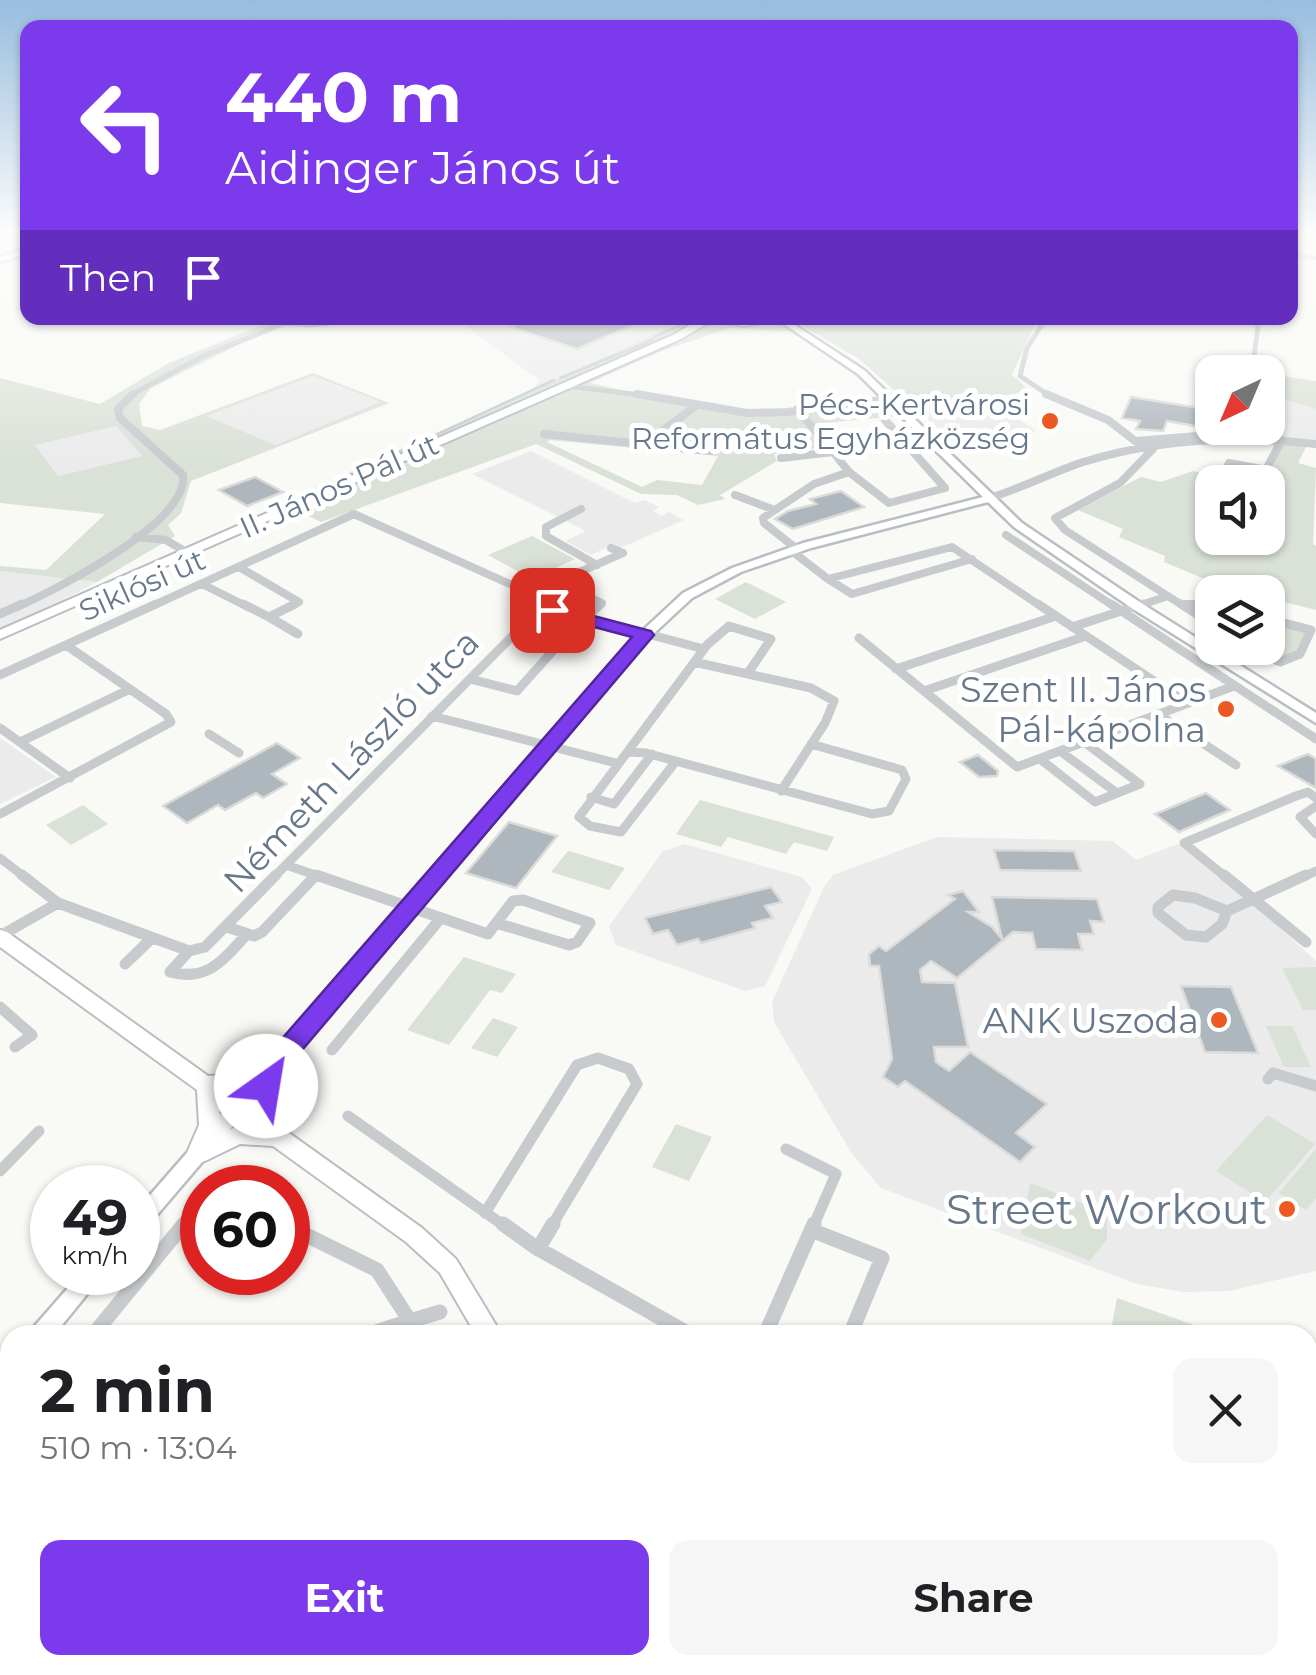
<!DOCTYPE html>
<html lang="en">
<head>
<meta charset="utf-8">
<style>
	body { margin:0; font-family:Montserrat,sans-serif; background:#f6f6f6; color:#202124; height:100vh; display:flex; flex-direction:column; font-size:38px; white-space:nowrap }
	* { box-sizing:border-box; margin:0 }
	p { font-size:32px; color:#757577 }
	.icon { flex:none; width:55px; height:55px; fill:none; stroke:currentColor; stroke-width:2; stroke-linecap:round; stroke-linejoin:round }
	.map { position:relative; flex:1; overflow:hidden }
	.details { position:absolute; left:0px; top:1325px; width:1318px; height:350px; display:flex; flex-direction:column; background:#fff; border-radius:30px 30px 0 0; box-shadow:0 2px 8px #0004 }
	.details>* { flex:none }
	.banner { position:absolute; left:20px; top:20px; width:1278px; height:305px; border-radius:20px; box-shadow:0 2px 8px #0004; background:#7c3aed; color:#fff; overflow:hidden }
	.needle { width:65px; rotate:224deg }
	.tools { position:absolute; left:1195px; top:355px; display:grid; gap:20px }
	.tools a { display:grid; place-items:center; width:90px; height:90px; border-radius:20px; background:#fff; box-shadow:0 2px 8px #0004; font-size:50px }
	.speed { position:absolute; left:30px; top:1165px; display:flex; gap:20px; font-size:50px; font-weight:700; text-align:center }
	.speed>* { display:grid; place-content:center; width:130px; height:130px; border-radius:50%; background:#fff; box-shadow:0 2px 8px #0004; line-height:1 }
	.speed small { font-size:25px; font-weight:400 }
	.speed .limit { border:15px solid #d22; background:#fff; color:#111 }
	.pin { position:absolute; display:grid; place-items:center; width:85px; height:85px; color:#fff; margin:-42px; border-radius:20px; box-shadow:0 5px 15px #0006 }
	.me { position:absolute; width:110px; margin:-55px; rotate:32deg; stroke-linejoin:round; filter:drop-shadow(0 0 8px #0008) }
	.turn { display:flex; align-items:center; gap:35px; height:210px; padding:0 40px; font-size:45px }
	.turn .icon { width:130px; height:130px; stroke-width:2.5 }
	.turn b { display:block; font-size:70px; line-height:85px }
	.then { display:flex; align-items:center; height:95px; padding:0 40px; background:#0003; gap:20px; font-size:38px }
	.round { display:grid; place-items:center; flex:none; width:105px; height:105px; border-radius:20px; background:#f6f6f6 }
	.head { display:flex; align-items:center; justify-content:space-between; height:170px; padding:0 40px }
	h1 { font-size:60px; font-weight:700; line-height:75px }
	.primary-button { display:flex; gap:20px; margin-top:auto; padding:20px 40px }
	.primary-button a { flex:1; height:115px; border-radius:20px; background:#7c3aed; color:#fff; font-size:40px; font-weight:700; line-height:115px; text-align:center }
	.primary-button a+a { background:#f6f6f6; color:#202124 }
	.map>svg:first-child { display:block }
	.built { fill:#eaebea }
	.green { fill:#dae1d7; fill-rule:evenodd }
	.lines { fill:none; stroke-linecap:round; stroke-linejoin:round }
	.stream { stroke:#c1cbd0; stroke-width:2.5 }
	.building { fill:#afb7be; stroke:#dbdbd9; stroke-width:2.5 }
	.secondary-casing { stroke:#b9bec3; stroke-width:5 }
	.primary-casing { stroke:#babec2; stroke-width:4 }
	.street-far4 { stroke:#c7cbce; stroke-width:5 }
	.street-far3 { stroke:#c7cbce; stroke-width:8 }
	.street-far2 { stroke:#c7cbce; stroke-width:9 }
	.street-far1 { stroke:#c7cbce; stroke-width:11 }
	.street { stroke:#c7cbce; stroke-width:15 }
	.secondary { fill:#fff; fill-rule:evenodd }
	.primary { fill:#fff; fill-rule:evenodd }
	.route { fill:#7c3aed; stroke:#51269a; stroke-width:2.5 }
	.poi-dot { fill:#ee5922; stroke:#fff; stroke-width:4 }
	.labels { text-anchor:middle; dominant-baseline:central; stroke-width:10; stroke-linejoin:round; paint-order:stroke }
	.far-poi-label { font-size:30px; fill:#667889; stroke:#fff; text-anchor:end }
	.far-street-label { font-size:30px; fill:#667889; stroke:#fff }
	.poi-label { font-size:35px; fill:#667889; stroke:#fff; text-anchor:end }
	.street-label { font-size:35px; fill:#667889; stroke:#fff }
	.near-poi-label { font-size:42px; fill:#667889; stroke:#fff; text-anchor:end }
</style>
</head>
<body>
<div class="map">
<svg width="1316" height="1675" viewBox="0 0 1316 1675">
	<rect width="100%" height="100%" fill="#f9f9f6"/>
	<path class="built" d="M455 318H691L535 388 539 380Z
		M314 376 382 403 276 445 205 416Z
		M1268 394 1316 409V444L1244 439 1245 428H1268Z
		M997 396 1010 404V414L1037 431 955 443 911 405Z
		M116 425 143 456 58 476 34 444Z
		M531 451 635 503 644 500 659 507 653 511 662 516 669 512 684 520 618 549 612 545 591 555 565 541 586 531 472 474Z
		M0 571 97 582 0 634Z
		M0 738 56 777 0 804Z
		M937 837 1113 841 1136 860 1178 844 1263 912 1316 961V1271L1229 1291 1183 1292 1137 1284 881 1188 852 1154 774 1022 772 1002 824 887 833 875Z
		M684 844 802 877 812 889 765 986 745 991 616 945 609 926 662 852Z
		M10 1493 11 1665 0 1675V1498Z"/>
	<path class="green" d="M691 318H1038L1012 375 1029 390 1014 394 911 405 859 359 801 325 785 331 730 328 659 352 590 383 728 414 863 407 879 408 897 416 815 424 832 446 774 454 777 461 720 495 725 499 698 505 677 495 641 494 536 444 321 522 282 503ZM550 440 718 456 702 485 657 480 642 487 547 442Z
		M272 321 277 324 233 341 238 345 151 388 139 404 142 426 160 430 313 373 389 403 191 481 181 513 168 525 175 536 97 582 0 571V566L46 570 105 514 0 503V378L100 404 169 363ZM314 376 380 402 276 445 206 416ZM116 426 142 456 58 476 35 445Z
		M1268 374 1316 381V409L1268 394Z
		M1282 440 1308 443 1298 463 1316 468 1313 544 1316 546V610L1268 598V592C1230 592 1198 576 1164 562L1165 556 1119 537 1123 529 1078 510 1141 477 1161 482 1193 471 1237 482H1212V538H1268V482H1259Z
		M532 536 575 559 532 579 488 555Z
		M746 582 786 602 755 619 715 599Z
		M1268 619 1310 631 1299 653 1280 661 1250 648H1268Z
		M700 800 834 837 827 851 794 842 786 854 728 837 721 847 676 834Z
		M83 805 108 824 71 845 46 825Z
		M568 851 576 853 625 868 609 890 551 872Z
		M464 957 516 974 502 993 490 990 449 1045 407 1030Z
		M1316 967V1010H1303L1282 968Z
		M493 1018 518 1027 497 1057 471 1048Z
		M1266 1026H1292L1311 1067H1284Z
		M1267 1115 1315 1144 1265 1202 1216 1171Z
		M676 1124 712 1137 689 1181 652 1167Z
		M1316 1149V1198L1306 1210 1279 1193Z
		M1030 1183 1107 1213V1239L1090 1261 1021 1234Z
		M1117 1298 1197 1326 1195 1335H1110Z"/>
	<g class="lines">
		<path class="stream" d="M654 337 697 318
			M560 378 653 340
			M320 489 554 380"/>
	</g>
	<path class="building" d="M534 318H651L577 349 510 327Z
		M982 397 992 406 939 414 926 404Z
		M1131 397 1212 410V425L1206 428 1167 421 1163 431 1136 429 1140 421 1122 418Z
		M255 477 283 492 247 506 219 490Z
		M841 491 864 507 793 529 775 519 788 511 816 504 810 499Z
		M277 743 300 758 272 774 287 784 263 798 256 793 225 810 218 805 187 823 163 806Z
		M1308 754 1316 759V788L1278 766Z
		M978 755 998 771 997 776 979 777 960 762Z
		M1206 793 1230 810 1179 832 1155 814Z
		M509 822 557 836 516 888 466 873Z
		M994 850 1074 851 1081 871 1000 870Z
		M771 887 782 902 765 906 773 918 752 923 755 928 701 943 698 939 677 945 668 930 653 934 645 918Z
		M963 891 979 912H968L992 927 1002 939 992 897 1097 899 1104 922 1090 921 1094 934H1078L1082 950 1036 949 1032 933 1013 932 957 978 931 961 920 970 922 982 955 983 968 1047H934L936 1062 949 1071 970 1052 1047 1104 1016 1133 1035 1147 1020 1162 905 1081 898 1087 883 1077 892 1059 879 966H870L869 954 879 946 886 951 955 899 948 895Z
		M1181 986 1231 987 1258 1053 1205 1052Z
		M0 1606 10 1611V1666L4 1675H0Z"/>
	<g class="lines">
		<defs>
			<path id="secondary" d="M28 248V253L0 262V257Z
				M775 318H784L864 370 1022 523 1141 603 1316 713V723L1133 609 1014 527 988 502 811 548 741 572 692 598 649 638 145 1229 138 1231V1209L641 632 683 593 732 568 803 543 983 497 858 374Z
				M82 1272H105L54 1335H30L33 1328Z
				M10 1361V1386L0 1391V1366Z"/>
			<path id="primary" d="M702 318 744 320 779 318 744 326 711 321 681 339 0 639V630L673 335Z
				M0 930 7 932 208 1076 237 1074 270 1063 277 1065 280 1071 277 1106 289 1133 422 1228 456 1259 502 1335H476L440 1273 406 1242 273 1146 240 1144 205 1161 197 1164 189 1161 186 1155 199 1125 197 1090 0 947ZM258 1083 257 1111 229 1091ZM219 1106 247 1127 238 1126 216 1135 221 1125Z
				M1041 1665H1087L1091 1675H1045Z"/>
		</defs>
		<use href="#secondary" class="secondary-casing"/>
		<use href="#primary" class="primary-casing"/>
		<path class="street-far4" d="M1290 254 1316 258
			M1046 318 1027 348 1020 376 1050 396
			M286 323 311 325 378 318
			M1252 372 1259 318
			M566 386 649 396
			M129 396 203 356 298 318"/>
		<path class="street-far3" d="M637 394 747 413 788 412 890 399
			M1046 394 1108 420 1147 450
			M871 405 907 415
			M797 409 833 452
			M544 434 710 451
			M1136 441 1245 432
			M646 443 697 405
			M1153 449 1120 483 1055 518 1065 530 1185 607
			M781 458 833 452 849 472 889 503 945 488 885 420
			M1241 482 1222 477 1229 463 1267 470
			M1259 482 1282 440
			M735 495 772 509
			M987 499C1019 489 1049 474 1080 463 1156 439 1238 435 1316 444
			M581 509 546 527V536L597 565
			M1006 535 1115 607
			M136 537 166 540 186 552
			M798 550 764 523 763 518 814 484 849 472
			M793 552 828 579 952 547 1042 607
			M239 567 299 602 290 607
			M828 579 852 594 972 559
			M557 582 602 603 598 607
			M202 584 248 607
			M529 594 623 553 611 548
			M1182 604H1212
			M17 607C55 590 189 523 183 475L120 418 118 409 133 394
			M150 607 354 514 512 585 541 607
			M1135 607 1168 596"/>
		<path class="street-far2" d="M243 604 269 617 295 604
			M1038 604 1187 703
			M1111 604 1316 739
			M1181 604 1212 624
			M542 606 704 649
			M0 614 22 604
			M269 617 298 634
			M584 619 601 604
			M1072 627 1143 604
			M859 638 1017 767 1234 686
			M1249 648 1280 662 1300 654 1311 630 1268 619
			M694 662 811 688 834 701 825 723 781 791
			M896 669 1056 616
			M0 675 156 604
			M470 679 517 691 568 634 524 623
			M924 691 1086 636
			M1158 714 1236 765
			M432 716 616 763
			M0 728 70 778
			M209 734 239 753
			M20 742 130 689
			M1060 751 1117 793
			M628 752 646 753 872 814 889 811 906 779 902 770 811 744
			M1040 759 1095 802 1140 784 1084 742
			M676 761 621 832 590 826 579 817 707 645 729 626 771 639 748 673
			M591 797 614 804 652 754
			M1316 806 1300 817 1316 834
			M0 814 171 722 166 714 66 645
			M0 858 26 878
			M286 865 324 878
			M273 878 542 606 539 604
			M313 878 316 875
			M1227 878 1184 843 1296 796 1308 792 1316 798
			M1301 878 1316 871"/>
		<path class="street-far1" d="M22 875 58 903 189 951 205 947 276 875
			M316 875 488 934 496 923
			M1224 875 1306 942
			M1173 895 1195 898 1227 911 1222 924 1206 937 1186 935 1158 913V907Z
			M523 900 590 923 577 942 569 945 496 923 513 901Z
			M1227 911 1306 875
			M227 927 254 936 262 932 316 875
			M0 936 58 903
			M189 951 170 972C208 982 223 960 247 934
			M125 964 152 938
			M0 1007 32 1035 15 1047
			M332 1050 440 919
			M1268 1079 1273 1073 1316 1086
			M348 1116 506 1227
			M786 1149 836 1174 813 1227
			M0 1171 39 1131
			M485 1213 577 1065 598 1058 629 1069 637 1084 551 1227
			M182 1227 202 1202"/>
		<path class="street" d="M503 1224 535 1247 691 1335
			M288 1226 377 1270 410 1321 367 1335
			M811 1230 882 1258 850 1335
			M538 1249 553 1224
			M410 1321 440 1312
			M93 1335 184 1224
			M765 1335 814 1224
			M1308 1632 1316 1636
			M51 1675 58 1665
			M346 1675 352 1665
			M586 1675 591 1665
			M880 1675 883 1665"/>
		<use href="#secondary" class="secondary"/>
		<use href="#primary" class="primary"/>
	</g>
	<linearGradient id="sky" x2="0" y2="1"><stop stop-color="#98bdde"/><stop offset="0.5" stop-color="#fcfcfb"/><stop offset="1" stop-color="#fcfcfb" stop-opacity="0"/></linearGradient>
	<rect width="1316" height="466" fill="url(#sky)"/>
	<path class="route" d="M552 605 651 631 654 635 303 1049 282 1075 275 1094 266 1097 256 1094 252 1086 260 1064 632 637 545 614V606Z"/>
	<g class="poi-dot">
		<circle cx="1050" cy="421" r="10"/>
		<circle cx="1226" cy="709" r="10"/>
		<circle cx="1219" cy="1020" r="10"/>
		<circle cx="1287" cy="1209" r="10"/>
	</g>
	<g class="labels">
		<g class="far-poi-label">
			<text x="1030" y="404">Pécs-Kertvárosi<tspan x="1030" dy="34">Református Egyházközség</tspan></text>
		</g>
		<g class="far-street-label">
			<text transform="translate(339 486) rotate(-24)">II. János Pál út</text>
			<text transform="translate(142 585) rotate(-24)">Siklósi út</text>
		</g>
		<g class="poi-label">
			<text x="1206" y="689">Szent II. János<tspan x="1206" dy="40">Pál-kápolna</tspan></text>
			<text x="1199" y="1020">ANK Uszoda</text>
		</g>
		<g class="street-label">
			<text transform="translate(351 761) rotate(-46)">Németh László utca</text>
		</g>
		<g class="near-poi-label">
			<text x="1267" y="1209">Street Workout</text>
		</g>
	</g>
</svg>
<div class="tools">
<a><svg class="needle" viewBox="-14 -14 28 28"><path d="M0-13l5 13h-10z" fill="#e53935"/><path d="M0 13l5-13h-10z" fill="#757577"/></svg></a>
<a><svg class="icon" aria-label="sound" viewBox="0 0 24 24"><path d="M4 9h4l5-4v14l-5-4H4zM17 9q2 3 0 6"/></svg></a>
<a><svg class="icon" aria-label="layers" viewBox="0 0 24 24"><path d="M12 4l9 5-9 5-9-5zM3 14l9 5 9-5"/></svg></a>
</div>
<div class="speed"><div>49<small>km/h</small></div><div class="limit">60</div></div>
<div class="pin" style="left:552px;top:610px;background:#d93025"><svg class="icon" aria-label="arrive" viewBox="0 0 24 24"><path d="M6 21V4h12l-3 4 3 4H6"/></svg></div>
<svg class="me" style="left:266px;top:1086px" viewBox="-20 -20 40 40"><circle r="19" fill="#fff"/><path d="M0-13L10 11 0 6-10 11z" fill="#7c3aed"/></svg>
<div class="banner">
<div class="turn"><svg class="icon" aria-label="left" viewBox="0 0 24 24"><path d="M17 20v-9H6M10 6l-5 5 5 5"/></svg><div><b>440 m</b>Aidinger János út</div></div>
<div class="then">Then<svg class="icon" aria-label="arrive" viewBox="0 0 24 24"><path d="M6 21V4h12l-3 4 3 4H6"/></svg></div>
</div>
<section class="details">
<div class="head"><div><h1>2 min</h1><p>510 m · 13:04</p></div><a class="round"><svg class="icon" aria-label="close" viewBox="0 0 24 24"><path d="M6 6l12 12M18 6L6 18"/></svg></a></div>
<div class="primary-button"><a>Exit</a><a>Share</a></div>
</section>
</div>
</body>
</html>
